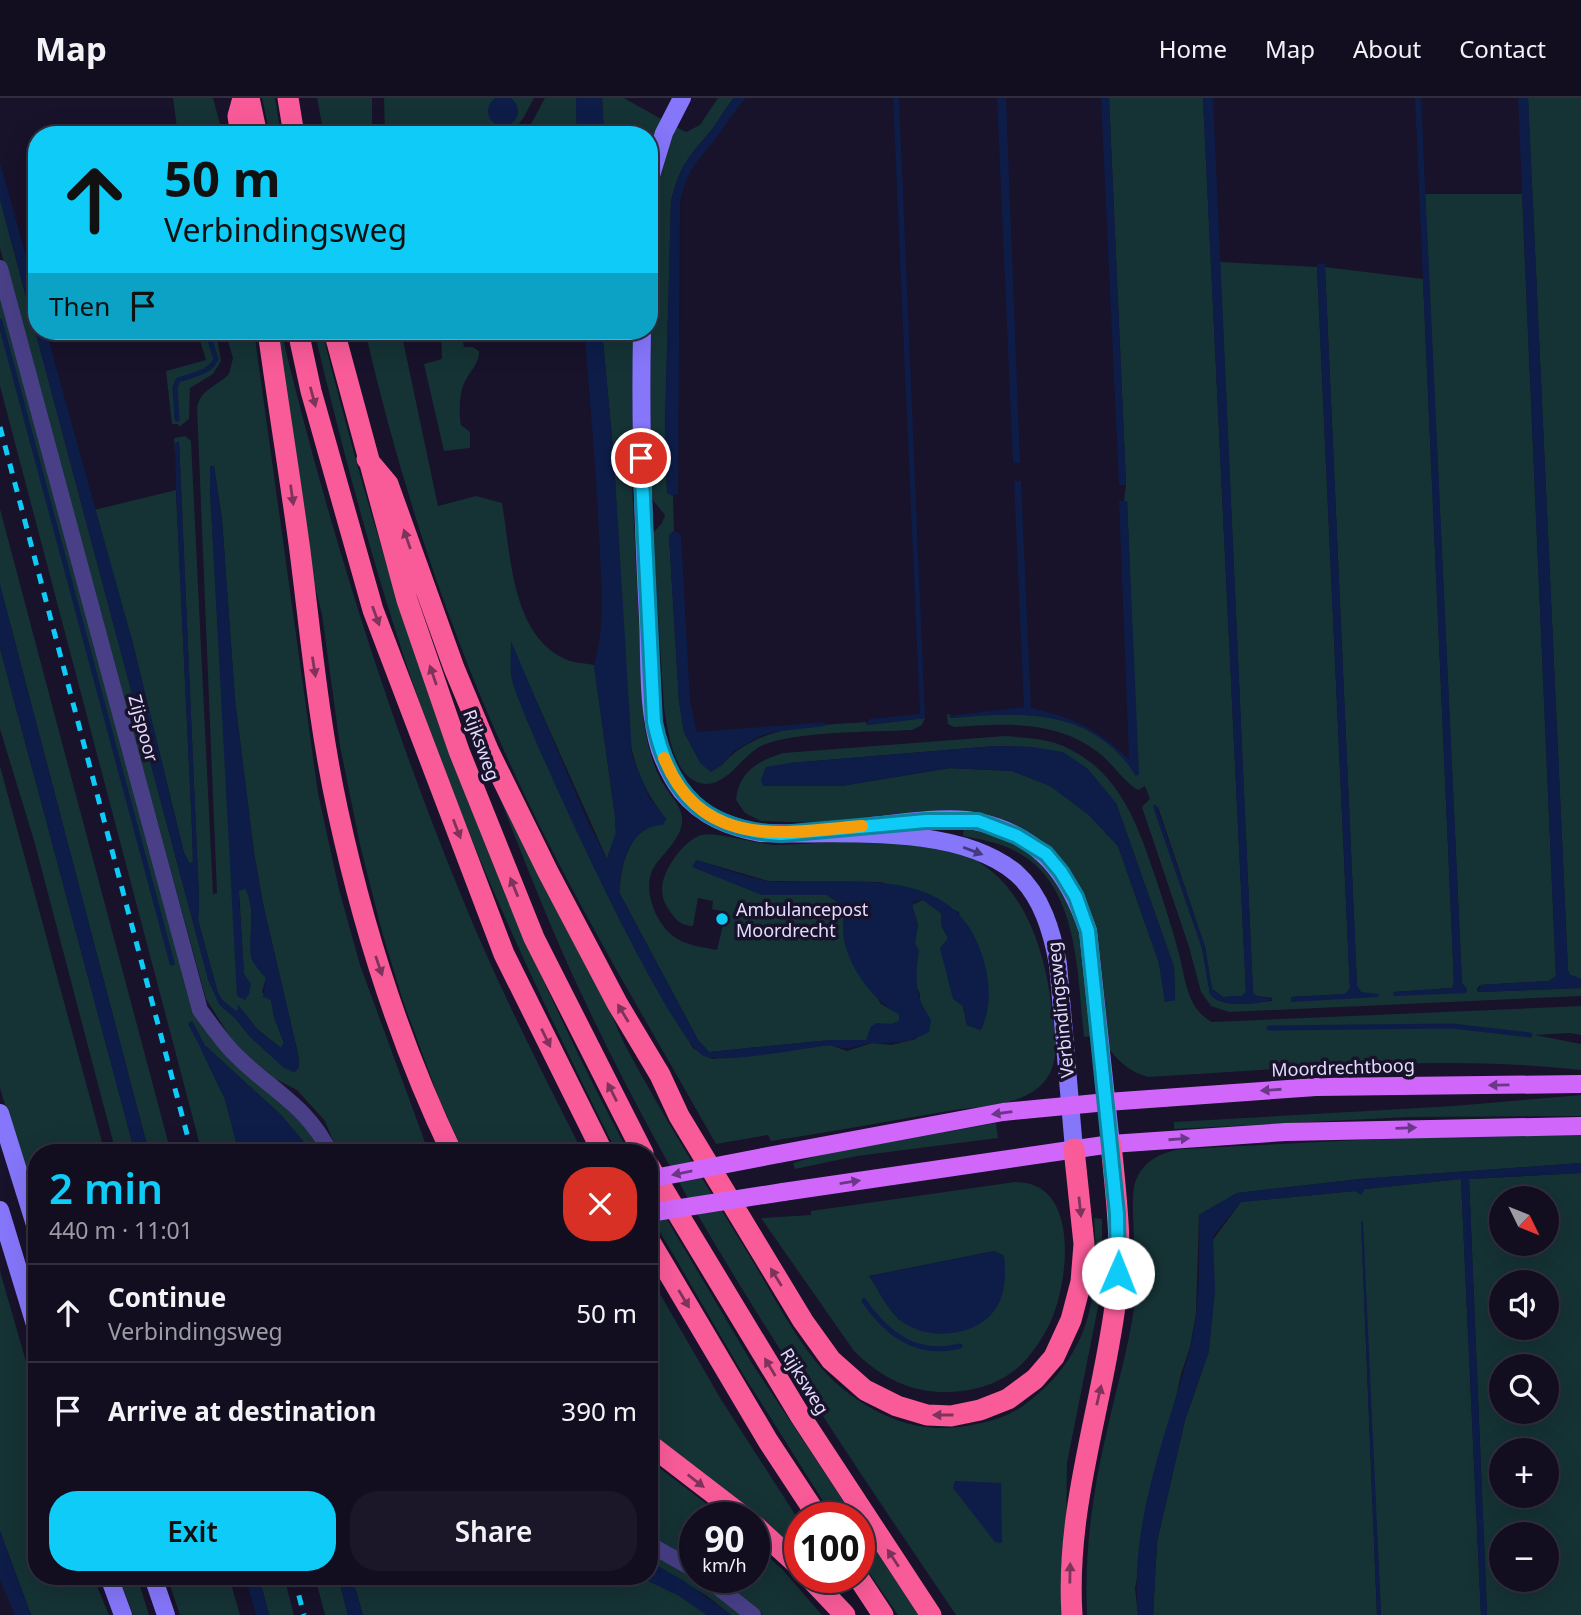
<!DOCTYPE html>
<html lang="en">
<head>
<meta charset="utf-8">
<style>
	body { margin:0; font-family:"Noto Sans",sans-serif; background:#1b1729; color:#f1f3f6; height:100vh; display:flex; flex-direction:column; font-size:26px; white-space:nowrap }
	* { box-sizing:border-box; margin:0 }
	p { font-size:23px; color:#9c9ca5 }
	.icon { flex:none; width:38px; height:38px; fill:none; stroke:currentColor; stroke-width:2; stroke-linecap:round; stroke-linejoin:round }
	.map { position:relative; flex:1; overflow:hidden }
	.drawer { position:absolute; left:28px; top:1046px; width:630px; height:441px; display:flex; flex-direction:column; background:#120e20; border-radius:28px; box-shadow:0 7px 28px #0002,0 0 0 2px #312e3e }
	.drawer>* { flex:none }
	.top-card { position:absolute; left:28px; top:28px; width:630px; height:214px; border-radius:28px; box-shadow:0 7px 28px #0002,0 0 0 2px #312e3e; background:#0fcbf7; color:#111; overflow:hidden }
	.needle { width:46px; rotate:133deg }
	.tools { position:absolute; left:1489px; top:1088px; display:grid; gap:14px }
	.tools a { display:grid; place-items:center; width:70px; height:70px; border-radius:50%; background:#120e20; box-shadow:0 7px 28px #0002,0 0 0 2px #312e3e; font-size:35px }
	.speed { position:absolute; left:679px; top:1404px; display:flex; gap:14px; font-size:35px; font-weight:700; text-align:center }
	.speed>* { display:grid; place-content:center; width:91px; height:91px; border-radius:50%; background:#120e20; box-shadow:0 7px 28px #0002,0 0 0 2px #312e3e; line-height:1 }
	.speed small { font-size:18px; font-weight:400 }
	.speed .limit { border:10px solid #d22; background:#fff; color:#111 }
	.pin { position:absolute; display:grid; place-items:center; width:60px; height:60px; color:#fff; margin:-30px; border:4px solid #fff; border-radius:50%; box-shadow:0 2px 7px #0007 }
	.me { position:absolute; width:77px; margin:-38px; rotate:1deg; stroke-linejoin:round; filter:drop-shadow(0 0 5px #0008) }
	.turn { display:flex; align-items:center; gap:24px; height:147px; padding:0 21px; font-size:32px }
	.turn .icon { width:91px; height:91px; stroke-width:2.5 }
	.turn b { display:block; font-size:49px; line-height:60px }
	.then { display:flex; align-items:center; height:66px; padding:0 21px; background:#0003; gap:14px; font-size:26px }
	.round { display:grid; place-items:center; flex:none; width:74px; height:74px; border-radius:28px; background:#1b1729 }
	.summary { display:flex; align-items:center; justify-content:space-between; height:119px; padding:0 21px }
	h1 { font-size:42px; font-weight:600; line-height:52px; color:#0fcbf7 }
	.primary-button { display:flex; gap:14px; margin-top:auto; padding:14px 21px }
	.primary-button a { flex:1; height:80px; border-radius:28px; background:#0fcbf7; color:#111; font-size:28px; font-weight:600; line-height:80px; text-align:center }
	.primary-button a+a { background:#1b1729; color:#f1f3f6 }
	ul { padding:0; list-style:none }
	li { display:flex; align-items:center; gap:21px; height:98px; padding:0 21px; border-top:2px solid #312e3e }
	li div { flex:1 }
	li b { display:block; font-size:26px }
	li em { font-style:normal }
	header { display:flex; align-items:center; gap:42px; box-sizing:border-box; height:98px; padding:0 35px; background:#120e20; border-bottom:2px solid #312e3e }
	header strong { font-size:33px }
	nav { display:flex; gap:38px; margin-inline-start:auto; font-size:24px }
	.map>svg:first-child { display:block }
	.green { fill:#153234; fill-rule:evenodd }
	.water { fill:#0d1d48 }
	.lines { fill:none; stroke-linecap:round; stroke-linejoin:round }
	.stream { stroke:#0d1d48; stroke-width:5 }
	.street { stroke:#483f87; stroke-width:16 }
	.secondary { stroke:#8576fa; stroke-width:18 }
	.primary { stroke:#d067fa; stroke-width:18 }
	.highway { stroke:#f95b99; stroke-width:21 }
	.rail { stroke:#0fcbf7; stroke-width:5; stroke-dasharray:10 9; stroke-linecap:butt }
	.primary-bridge { stroke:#d067fa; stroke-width:18 }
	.oneway { fill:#7d335c }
	.oneway2 { fill:#443a7d }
	.oneway3 { fill:#6b3888 }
	.route-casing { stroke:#0a84a1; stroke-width:18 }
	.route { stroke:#0fcbf7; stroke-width:12 }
	.slow { stroke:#f59e0b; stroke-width:12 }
	.poi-dot { fill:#0fcbf7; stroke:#18122a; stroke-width:2.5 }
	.labels { text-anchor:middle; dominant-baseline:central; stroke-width:7; stroke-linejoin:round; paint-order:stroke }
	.street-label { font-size:18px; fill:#e3dcfe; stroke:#18122a }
	.poi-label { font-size:18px; fill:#e3dcfe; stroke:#18122a; text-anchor:start }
</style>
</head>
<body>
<header>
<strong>Map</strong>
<nav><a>Home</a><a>Map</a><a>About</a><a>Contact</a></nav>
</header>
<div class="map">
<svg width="1581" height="1517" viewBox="0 0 1581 1517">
	<rect width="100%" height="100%" fill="#18122a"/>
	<path class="green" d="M173 0H213L223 37H178Z
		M262 0H275L281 37H270Z
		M317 0H372V37H324Z
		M384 0H534L524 19 510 37H385Z
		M545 0H576L577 37H525Z
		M602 0H624L661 21 649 51V37H604Z
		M718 0H734C724 11 718 25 708 36 686 62 680 69 671 103L665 329 667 395 673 398 674 433 669 437 679 603 684 634 701 666 722 667C757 626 816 628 866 624L867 627 925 620 922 627 912 632C875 634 792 633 761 648 741 658 725 692 700 685 673 678 668 633 664 610L653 435 662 425 665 417 651 400C650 337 650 275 651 213 652 149 650 89 676 29L686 34 700 27Z
		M1109 0H1203L1246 894 1242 898 1223 899 1212 891 1205 849 1158 709 1153 708 1202 850 1210 896C1222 912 1255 904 1272 903V900L1256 898 1253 895 1220 164 1317 169 1350 891 1345 896 1291 899V904L1361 894 1357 888 1325 169 1423 181 1454 884 1452 890 1394 894V898L1467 891 1462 886 1425 96H1522L1556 878 1549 883 1480 887 1477 891 1478 894 1581 890V898L1229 914 1211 908 1201 894 1189 849 1142 709 1150 701 1145 688 1138 692C1123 683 1113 666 1099 655 1056 621 1004 626 954 629L948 626 947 617 950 616 951 620C1021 614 1092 608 1136 677L1138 673 1127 403H1124L1126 386Z
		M1528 0H1581V881L1570 877 1568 873Z
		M0 101 209 884 222 909 236 921 247 935 293 974 299 969 298 956 263 806 254 755 235 602 222 422 214 368 210 369V391L235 834 244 877 239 793 245 790C258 812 246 846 253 862 255 868 262 875 266 880L262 894 271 902 274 919 284 945 281 950 257 931 239 908 237 914 222 902 218 895 198 822 199 802 179 344 175 345V357L174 340 185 338 191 343 213 796 217 795 197 310C201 290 217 289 229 276L233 260 225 233H254L318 695 339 791 360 867 429 1055H338L325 1023 297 992 270 978 232 942 206 901 0 150Z
		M0 196 195 916 212 942 305 1028 321 1055H313L280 1016 206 949 202 953 225 1001 239 1055H202L0 288Z
		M197 233H216L221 263 213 276 190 290 189 321 179 329 178 326H172L166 273 206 262Z
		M275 233H281C327 423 385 611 459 792 495 882 539 968 583 1055H464L439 1001 403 903 382 834 360 747 340 648 322 517 311 472Z
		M314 233H322C393 519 489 795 629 1055H617C549 919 484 782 432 639 383 507 347 370 314 233Z
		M365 233H401L438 408 476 398 502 405C511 456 511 534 563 560 572 565 585 565 594 567L615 718 616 735 607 761 511 546 518 599 592 765 637 855 693 950 712 961 830 947 847 953 872 945 891 947 916 941 920 905V896L914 884 917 865 914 836 918 827 912 807 923 802 941 815V827L948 840 967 927 981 932 959 814 881 784 768 783 696 762 762 797H827L843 808 844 842 881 906 899 916 900 923 892 926 871 929 867 942H831L709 954 698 942 620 796C619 777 626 747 641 733 648 727 657 724 666 721 644 693 633 667 628 631L614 361 602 233H633L632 386 644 626C648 646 652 665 661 682 667 694 681 707 682 719 684 739 664 754 654 769 641 790 656 828 676 840 688 848 704 849 717 852L726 814 712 811 713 803 698 800 693 828C682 828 677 823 671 815 666 808 662 801 662 791 662 773 683 743 701 737 716 733 758 747 779 747 831 745 910 736 958 754 1020 776 1043 845 1051 904 1054 932 1064 968 1039 989 1016 1009 977 1008 948 1013 889 1023 830 1034 771 1043L768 1037 716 1046C651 931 582 817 525 698 454 550 402 393 365 233Z
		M441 233H461L464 249H473L479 253C480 266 467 276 463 288 459 300 459 315 461 327L470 334V350L444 353 424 266 442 261Z
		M176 392 192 730 193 763 190 766 184 755 132 542 94 412Z
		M0 411 171 1055H149L0 487Z
		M0 550 135 1055H116L35 746 0 631Z
		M1005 638C1025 640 1045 640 1063 648 1119 672 1137 725 1155 778 1164 805 1173 832 1180 860 1186 885 1188 911 1212 924L1581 908V937L1570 935 1535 937 1581 946V972C1438 956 1292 971 1148 979 1131 974 1121 966 1110 952L1078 789C1064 765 1048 748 1025 732L868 722 819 725 761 723 745 715 736 702C739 673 758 663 783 655ZM995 648 1032 649 1116 705 1174 869 1175 902 1165 903 1159 865 1118 748 1089 717 1051 688 1012 673 950 670 841 688 790 665Z
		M0 668 105 1055H37V1115L0 990Z
		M491 678C525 744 563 809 595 876 606 900 614 925 626 949 663 1018 705 1085 746 1152 772 1194 800 1253 837 1286 877 1320 923 1339 976 1326 992 1323 1010 1317 1023 1308 1090 1259 1100 1199 1094 1120L1102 1121V1160L1098 1209 1067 1365 1065 1517H956C824 1322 690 1125 589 912 552 836 522 756 491 678Z
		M964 729 1002 737 1050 771 1080 829 1095 938 1084 939C1077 876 1080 782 1011 751 996 744 979 741 963 738Z
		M1581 997V1018L1410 1019 1174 1031V1024L1453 1008Z
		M996 1025 998 1040 857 1058 795 1071 793 1065 823 1056Z
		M1463 1037H1581V1065L1360 1081 1237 1095 1199 1117 1196 1216 1190 1249 1181 1276 1135 1490 1138 1517H1087C1084 1452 1093 1391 1108 1328 1118 1283 1132 1238 1136 1193 1138 1166 1128 1100 1136 1082 1144 1062 1162 1054 1182 1051Z
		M1581 1075V1517H1487L1469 1081ZM1502 1101H1547V1146H1502ZM1502 1185H1547V1230H1502ZM1502 1269H1547V1314H1502ZM1502 1353H1547V1398H1502ZM1502 1437H1547V1482H1502Z
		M1461 1081 1481 1517H1381L1361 1122 1377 1517H1153L1157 1444 1185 1322 1209 1253 1212 1143 1241 1104 1355 1093 1361 1096 1364 1091Z
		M1015 1084C1081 1083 1069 1185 1050 1225 1042 1242 1029 1261 1015 1272 994 1289 965 1295 939 1294 905 1292 878 1277 854 1253L761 1120 811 1117V1113ZM994 1153 1004 1158 899 1222 869 1178Z
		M649 1091 753 1267 854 1419H833L741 1273 649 1115Z
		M0 1173 37 1302V1479H93L109 1517H31L0 1433Z
		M649 1177 722 1303 800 1424V1455L764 1422 649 1334Z
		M649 1362 724 1419H695V1463L649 1437Z
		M859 1427 919 1517H898L859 1460Z
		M754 1446 783 1472 822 1517H763L719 1479H754Z
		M649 1453 677 1468 742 1517H731L707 1498 649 1463Z
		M119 1479H137L149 1517H133Z
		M167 1479H229L240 1517H180Z
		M259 1479H284L294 1517H269Z
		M315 1479H338L348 1517H325Z
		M352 1479H640L678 1497 707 1517H363Z"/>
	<path class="water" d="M488 13a15 15 0 1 1 30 0a15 15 0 1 1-30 0Z
		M576 0H602L604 37H577Z
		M734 0H746C733 13 725 30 713 44 693 69 687 72 680 105L678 396 673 398 667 395 665 329 671 103C680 69 686 62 708 36 718 25 724 11 734 0Z
		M893 0H899L925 620 867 627 869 621 920 616Z
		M997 0H1006L1020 365H1013Z
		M1101 0H1109L1126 387H1119Z
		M1203 0H1213L1253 895 1256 898 1273 901C1260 907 1221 910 1210 896L1202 850 1153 708 1155 706 1157 709 1205 849 1212 891 1223 899 1242 898 1246 894Z
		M1415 0H1421L1462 885 1467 891 1466 895 1394 898 1393 894 1452 890 1454 884Z
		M1518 0H1528L1568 873 1570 877 1581 881V890L1478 894 1480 887 1549 883 1556 878Z
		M0 64 37 198V233H46L132 542 184 755 190 766 193 763 192 730 176 393 175 345 179 343 199 802 198 823 218 895 222 902 237 914 238 907 257 931 281 950 284 945 274 919 271 902 263 899 266 880C262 875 255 868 252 862 246 846 258 811 245 790L239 793V799L244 876 251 886 249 896 245 902 237 898 210 391V368H214L222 422 235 602 254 755 263 806 298 956 299 969 295 974 284 970 249 938 236 921 219 906 209 884 0 101Z
		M1317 166H1325V169L1357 888 1361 894 1379 896 1378 899 1291 904V899L1345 896 1350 891Z
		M584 233H602L614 361 632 657 649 699 666 721 663 727C631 726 618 770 620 796L698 942 709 954 831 942H866L871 929 876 925 892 926 900 922 899 916C873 902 850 872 844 841 842 830 844 818 843 807L827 797H762L692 769 696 762C719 769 744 779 768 783 779 785 793 783 805 783 876 784 958 775 983 860 990 884 992 909 981 932L967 927 964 909 953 901 940 850 948 840 941 827V815L923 802 916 803 912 807 918 827 915 846 919 852C915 883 914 896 931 922L929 934C909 945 897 945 874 945 853 946 856 955 830 947 807 950 720 966 704 958 669 941 529 637 513 586 509 573 511 557 511 543L588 724 607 761 616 735 615 718 594 567C606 526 601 480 599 438 596 369 590 301 584 233Z
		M1014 383H1021L1031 610C1077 621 1094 629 1129 661L1119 403H1127L1139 676 1136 678C1092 608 1021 614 950 620L949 618 1024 609Z
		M674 433 681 436 690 603 697 634 825 624V628L772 634 758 639 733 654 722 667 711 674 701 666 684 634 679 603 669 437Z
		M0 487 149 1055H135L0 550Z
		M995 648 1032 649 1063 654 1088 671 1116 705 1174 869 1175 902 1165 904 1159 865 1118 748 1089 717 1050 688 1012 673 950 670 841 688H763L761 681 766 669 790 665Z
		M206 948 280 1016 313 1055H239L225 1001 202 953Z
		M1581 1065V1075L1469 1081 1487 1517H1481L1461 1081 1365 1091 1361 1097 1355 1093 1241 1104 1213 1138 1215 1193 1209 1253 1185 1322 1157 1444 1153 1517H1138C1129 1425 1166 1338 1190 1251 1201 1209 1199 1160 1199 1117L1237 1095 1360 1081Z
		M1361 1122 1363 1124 1381 1517H1377Z
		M994 1153 1004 1158C1006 1175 1006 1195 996 1210 978 1239 926 1244 900 1222 887 1212 878 1191 869 1178Z
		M955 1383 1001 1385 1002 1445 995 1444 953 1390Z
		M0 1433 31 1517H15L0 1482Z
		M649 1463 684 1483 731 1517H707L678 1497 640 1479H649Z
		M245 1479H259L269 1517H256Z
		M338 1479H352L363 1517H348Z"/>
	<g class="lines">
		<path class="stream" d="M0 223 172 865
			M177 321 175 289 178 282C192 277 210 275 216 261L207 233
			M191 926 204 951
			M1269 930 1452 928 1530 937
			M864 1203C888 1237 917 1259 960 1248"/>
		<path class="street" d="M0 170 200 912C212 928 223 945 237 958 272 993 308 1008 330 1055
			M649 1446 695 1472
			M705 1479 753 1517"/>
		<path class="secondary" d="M649 84 664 35 682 0
			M642 233C640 329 643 424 648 520 650 563 647 610 660 652 665 666 673 682 682 694 702 719 730 729 760 735 836 738 955 724 1016 775 1042 798 1052 834 1058 866L1074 1051
			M871 728C902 725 951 717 979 724 1041 738 1069 777 1088 833L1111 1046
			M0 1015 37 1133
			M0 1112 37 1233
			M109 1479 123 1517
			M153 1479 166 1517"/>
		<path class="primary" d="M763 1059 1003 1014 1107 1004 1316 989 1581 986
			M783 1094 1111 1046 1286 1034 1581 1028"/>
		<path class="highway" d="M249 0 257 37
			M288 0 294 37
			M241 37 238 18 243 0
			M268 233C278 306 290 379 300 453 311 540 319 628 338 714 363 829 401 949 452 1055
			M298 233 311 293 373 512 504 856 603 1055
			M334 233 407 502 459 653 534 840 643 1055
			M367 361 388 386 454 570 489 654 548 774 617 905 660 977 679 1018 803 1223 831 1262 865 1292 897 1308 927 1317 951 1318 980 1312 1008 1301 1035 1281 1054 1259 1071 1222 1081 1184 1084 1146 1074 1051
			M649 1068 801 1319 931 1517
			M649 1142 768 1343 818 1419
			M649 1346 744 1419
			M754 1427 800 1469
			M809 1479 845 1517
			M858 1479 883 1517
			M1072 1517C1065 1409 1103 1307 1116 1201 1123 1150 1116 1097 1111 1046"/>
		<path class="rail" d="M0 329 192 1055
			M294 1479 304 1517"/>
		<path class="primary-bridge" d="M649 1081 763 1059
			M649 1115 783 1094"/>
	</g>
	<defs><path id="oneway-solid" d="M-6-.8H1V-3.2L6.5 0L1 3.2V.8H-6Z" transform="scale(1.75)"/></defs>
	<g class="oneway">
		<use href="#oneway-solid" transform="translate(313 299) rotate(75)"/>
		<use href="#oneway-solid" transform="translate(292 397) rotate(82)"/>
		<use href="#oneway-solid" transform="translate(407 441) rotate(-109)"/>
		<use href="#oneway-solid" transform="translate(376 518) rotate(70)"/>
		<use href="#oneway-solid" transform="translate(314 569) rotate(81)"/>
		<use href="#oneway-solid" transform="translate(433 577) rotate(-109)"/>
		<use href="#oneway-solid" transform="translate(457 731) rotate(69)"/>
		<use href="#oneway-solid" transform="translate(514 789) rotate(-112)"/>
		<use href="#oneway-solid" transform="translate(379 868) rotate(71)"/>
		<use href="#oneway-solid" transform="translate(623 915) rotate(-121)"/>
		<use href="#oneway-solid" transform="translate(546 940) rotate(64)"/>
		<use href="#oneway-solid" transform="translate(612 994) rotate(-117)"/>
		<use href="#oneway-solid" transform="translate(1080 1109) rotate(84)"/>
		<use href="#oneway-solid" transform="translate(776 1179) rotate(-122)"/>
		<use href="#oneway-solid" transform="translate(684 1201) rotate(59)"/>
		<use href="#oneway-solid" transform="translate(770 1269) rotate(-121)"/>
		<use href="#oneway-solid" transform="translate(1099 1297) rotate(-77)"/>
		<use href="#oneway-solid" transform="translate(943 1317) rotate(-180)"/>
		<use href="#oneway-solid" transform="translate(696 1383) rotate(38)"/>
		<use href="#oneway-solid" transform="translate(893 1460) rotate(-123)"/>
		<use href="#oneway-solid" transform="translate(1070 1475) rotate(-89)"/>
	</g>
	<use class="oneway2" href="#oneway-solid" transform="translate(973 753) rotate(21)"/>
	<g class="oneway3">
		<use href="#oneway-solid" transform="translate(1499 987) rotate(179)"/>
		<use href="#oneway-solid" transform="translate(1271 992) rotate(176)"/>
		<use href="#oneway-solid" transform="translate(1002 1015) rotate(172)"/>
		<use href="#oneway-solid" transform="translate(1406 1030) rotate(-2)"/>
		<use href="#oneway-solid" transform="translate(1179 1041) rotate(-4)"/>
		<use href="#oneway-solid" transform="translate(682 1075) rotate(169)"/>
		<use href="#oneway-solid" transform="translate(850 1084) rotate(-9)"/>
	</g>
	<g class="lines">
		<defs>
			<path id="route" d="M641 360 654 624C669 697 705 732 781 736L926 723H978L1017 738 1046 756 1061 774 1076 799 1088 833 1117 1116 1118 1175"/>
		</defs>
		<use href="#route" class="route-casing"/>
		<use href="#route" class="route"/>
		<path class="slow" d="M664 660C702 752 781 735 862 728"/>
	</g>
	<circle class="poi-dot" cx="722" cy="821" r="7"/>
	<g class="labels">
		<g class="street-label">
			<text transform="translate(144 630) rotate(75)">Zijspoor</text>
			<text transform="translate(482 647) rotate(70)">Rijksweg</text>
			<text transform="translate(1060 912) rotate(-96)">Verbindingsweg</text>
			<text transform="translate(1343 969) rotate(-2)">Moordrechtboog</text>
			<text transform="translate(805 1283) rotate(58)">Rijksweg</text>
		</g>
		<g class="poi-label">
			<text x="736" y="811">Ambulancepost<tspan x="736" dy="21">Moordrecht</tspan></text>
		</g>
	</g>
</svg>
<div class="tools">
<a><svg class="needle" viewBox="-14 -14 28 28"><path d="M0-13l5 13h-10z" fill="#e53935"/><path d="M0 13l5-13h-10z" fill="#9c9ca5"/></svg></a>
<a><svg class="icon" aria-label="sound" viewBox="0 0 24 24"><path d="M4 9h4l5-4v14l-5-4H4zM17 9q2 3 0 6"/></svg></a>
<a><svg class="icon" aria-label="search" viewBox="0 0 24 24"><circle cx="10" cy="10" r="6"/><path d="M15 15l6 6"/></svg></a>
<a>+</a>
<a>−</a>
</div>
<div class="speed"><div>90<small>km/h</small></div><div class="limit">100</div></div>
<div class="pin" style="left:641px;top:360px;background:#d93025"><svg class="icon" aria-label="arrive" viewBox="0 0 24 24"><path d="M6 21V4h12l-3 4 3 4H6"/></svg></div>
<svg class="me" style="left:1118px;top:1175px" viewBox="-20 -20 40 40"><circle r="19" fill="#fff"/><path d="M0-13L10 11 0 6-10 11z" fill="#0fcbf7"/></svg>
<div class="top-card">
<div class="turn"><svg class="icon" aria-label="ahead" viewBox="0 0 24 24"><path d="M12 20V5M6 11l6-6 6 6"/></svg><div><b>50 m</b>Verbindingsweg</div></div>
<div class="then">Then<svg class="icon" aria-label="arrive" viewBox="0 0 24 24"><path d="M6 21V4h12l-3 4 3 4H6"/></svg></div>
</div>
<section class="drawer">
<div class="summary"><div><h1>2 min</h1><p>440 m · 11:01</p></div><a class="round" style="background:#d93025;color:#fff"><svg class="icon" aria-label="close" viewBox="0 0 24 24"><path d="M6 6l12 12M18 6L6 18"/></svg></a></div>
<ul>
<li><svg class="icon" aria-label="ahead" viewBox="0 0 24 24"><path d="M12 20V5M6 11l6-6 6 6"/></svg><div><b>Continue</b><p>Verbindingsweg</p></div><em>50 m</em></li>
<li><svg class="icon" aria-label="arrive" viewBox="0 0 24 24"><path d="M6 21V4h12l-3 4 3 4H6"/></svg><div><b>Arrive at destination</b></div><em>390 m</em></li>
</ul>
<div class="primary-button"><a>Exit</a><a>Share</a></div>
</section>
</div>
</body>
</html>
